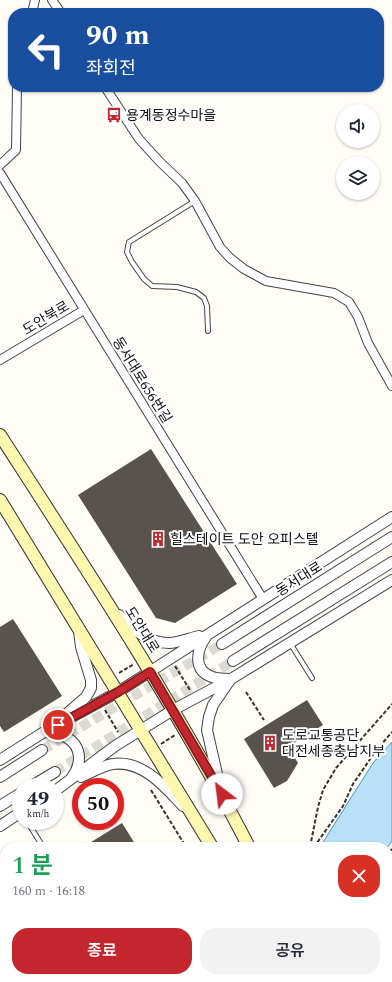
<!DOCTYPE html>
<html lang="ko">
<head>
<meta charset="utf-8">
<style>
	body { margin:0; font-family:Spectral,"Noto Sans KR",serif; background:#f2f2f3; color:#1f2937; height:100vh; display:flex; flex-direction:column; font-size:15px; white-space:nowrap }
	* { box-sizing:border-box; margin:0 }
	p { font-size:13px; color:#747a83 }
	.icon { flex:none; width:22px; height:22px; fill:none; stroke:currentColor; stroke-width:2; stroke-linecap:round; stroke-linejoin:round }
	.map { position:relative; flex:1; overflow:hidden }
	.panel { position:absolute; left:0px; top:842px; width:392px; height:140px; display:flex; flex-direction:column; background:#fff; border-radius:16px 16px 0 0; box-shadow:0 1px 3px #0004 }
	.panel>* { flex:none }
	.hud { position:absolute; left:8px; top:8px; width:376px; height:84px; border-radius:16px; box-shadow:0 1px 3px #0004; background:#1a4fa0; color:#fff; overflow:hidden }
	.buttons { position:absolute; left:336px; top:104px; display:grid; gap:8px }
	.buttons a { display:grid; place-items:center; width:44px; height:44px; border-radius:50%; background:#fff; box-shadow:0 1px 3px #0004; font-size:20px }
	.speed { position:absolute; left:12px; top:778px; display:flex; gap:8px; font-size:20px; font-weight:700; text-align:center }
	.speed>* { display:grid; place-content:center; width:52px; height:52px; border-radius:50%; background:#fff; box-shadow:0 1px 3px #0004; line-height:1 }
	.speed small { font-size:10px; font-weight:400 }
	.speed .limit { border:6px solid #d22; background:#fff; color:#111 }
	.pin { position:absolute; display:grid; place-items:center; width:34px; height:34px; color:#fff; margin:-17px; border:2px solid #fff; border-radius:50%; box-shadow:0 1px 4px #0007 }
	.me { position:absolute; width:44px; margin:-22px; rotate:330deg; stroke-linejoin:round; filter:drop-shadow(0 0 3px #0008) }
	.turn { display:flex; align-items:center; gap:14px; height:84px; padding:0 12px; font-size:18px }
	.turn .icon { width:52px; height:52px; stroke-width:2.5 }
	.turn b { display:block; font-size:28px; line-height:34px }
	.round { display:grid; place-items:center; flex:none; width:42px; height:42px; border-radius:16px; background:#f2f2f3 }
	.head { display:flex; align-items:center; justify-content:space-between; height:68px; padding:0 12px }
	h1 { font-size:24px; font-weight:600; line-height:30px; color:#1e9e55 }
	.cta { display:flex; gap:8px; margin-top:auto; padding:8px 12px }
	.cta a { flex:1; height:46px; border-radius:16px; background:#c4262e; color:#fff; font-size:16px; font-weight:600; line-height:46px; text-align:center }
	.cta a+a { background:#f2f2f3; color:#1f2937 }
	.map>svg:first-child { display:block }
	.green { fill:#d5ebbd }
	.water { fill:#b9e0f7; stroke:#3f96cf }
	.building { fill:#5a524d }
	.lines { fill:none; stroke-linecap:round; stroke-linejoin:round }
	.tertiary-tunnel { stroke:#dbdad3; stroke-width:10; stroke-dasharray:10 5; stroke-linecap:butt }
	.service-casing { stroke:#444; stroke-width:6 }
	.minor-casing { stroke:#444; stroke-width:10 }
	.tertiary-casing { stroke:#444; stroke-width:12 }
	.secondary-casing { stroke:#333; stroke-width:14 }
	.path { stroke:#333; stroke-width:2; stroke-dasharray:4 2; stroke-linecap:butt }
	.service { stroke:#fff; stroke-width:4 }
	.minor { stroke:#fff; stroke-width:8 }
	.tertiary { stroke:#fff; stroke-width:10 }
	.secondary { stroke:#fff6b0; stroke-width:12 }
	.route-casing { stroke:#7f191e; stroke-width:10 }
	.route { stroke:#c4262e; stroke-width:7 }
	.labels { text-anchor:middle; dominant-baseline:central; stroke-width:4; stroke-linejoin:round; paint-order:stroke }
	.poi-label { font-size:14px; fill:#111; stroke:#fff; text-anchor:start }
	.street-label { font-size:14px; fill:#111; stroke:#fff }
</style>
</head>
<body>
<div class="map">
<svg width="392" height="982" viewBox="0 0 392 982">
	<rect width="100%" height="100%" fill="#fffdf5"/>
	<path class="green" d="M392 894V939L387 942V901Z"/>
	<path class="water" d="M392 742V841L387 848V847H320L373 763Z
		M230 977H294L290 982H227Z"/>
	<path class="building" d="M151 449 237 584 175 623 156 618 78 495Z
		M13 619 62 696 4 732 0 726V627Z
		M307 700 323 725 288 747 298 763 287 781 274 788 244 739Z
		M122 823 137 847H83Z"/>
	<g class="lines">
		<path class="tertiary-tunnel" d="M42 750 222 644
			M55 772 233 661"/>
		<defs>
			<path id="service" d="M195 201 129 242 127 252 132 262 144 279 152 286 177 287 196 292 204 298 207 306 208 331
				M290 643 312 678
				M27 821 43 847"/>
			<path id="minor" d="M52 0 61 13
				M32 13 35 0
				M105 87 139 139 159 161 182 183 195 201 220 247 230 258 244 269 266 281 334 293 349 302 358 317 368 343 392 386
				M0 165 16 150 17 87
				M0 173 263 599
				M0 360 84 310"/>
			<path id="tertiary" d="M119 615C131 629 149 643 169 643 178 643 190 638 199 636
				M206 637C197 649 192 670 212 677 218 679 224 679 231 679
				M222 644 392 537
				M233 661 392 562
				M63 717 86 697 91 688V680L81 647 79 631
				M44 732C60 732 78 739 79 757 79 765 77 771 72 777
				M0 760 44 732 118 692 392 517
				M0 777 42 750
				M81 777C90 773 104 765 113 764 143 760 165 787 183 806
				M30 787 55 772
				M220 787 207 730 209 717 213 705 230 680
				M55 791 115 746 173 710 231 679 392 580
				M0 806 21 793
				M0 826 21 812"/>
			<path id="secondary" d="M0 435C87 570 175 704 249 847
				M0 500 212 847
				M273 977 275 982
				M311 977 313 982"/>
		</defs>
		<use href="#service" class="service-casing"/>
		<use href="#minor" class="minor-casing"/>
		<use href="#tertiary" class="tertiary-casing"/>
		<use href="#secondary" class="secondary-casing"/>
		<path class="path" d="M175 666 190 690
			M119 673 134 664
			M246 692 264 720
			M105 710 118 732
			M161 744 175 735
			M151 790 186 847
			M310 847 318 807 323 790 336 768 392 704
			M314 847 343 806 353 784 375 752 392 732
			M387 855 392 849
			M387 892 392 885
			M387 911H392
			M387 933 392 929
			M387 963 392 959
			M254 977 256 982
			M357 977 358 982
			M371 977 373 982
			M383 977 385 982
			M221 982 224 977"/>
		<use href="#service" class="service"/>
		<use href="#minor" class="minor"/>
		<use href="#tertiary" class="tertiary"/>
		<use href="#secondary" class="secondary"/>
	</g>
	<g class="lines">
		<defs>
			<path id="route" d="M58 725 118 692 150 672 222 794"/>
		</defs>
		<use href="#route" class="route-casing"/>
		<use href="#route" class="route"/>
	</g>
	<defs>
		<symbol id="bus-bare" viewBox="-9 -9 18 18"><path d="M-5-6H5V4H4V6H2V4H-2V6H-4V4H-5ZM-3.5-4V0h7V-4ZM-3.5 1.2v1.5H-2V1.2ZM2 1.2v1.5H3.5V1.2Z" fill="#c4262e" stroke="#fff" stroke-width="2.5" paint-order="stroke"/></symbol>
		<symbol id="building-bare" viewBox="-9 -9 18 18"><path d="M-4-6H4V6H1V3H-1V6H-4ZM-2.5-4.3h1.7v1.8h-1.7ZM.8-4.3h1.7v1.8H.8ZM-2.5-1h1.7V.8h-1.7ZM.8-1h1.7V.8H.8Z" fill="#c4262e" stroke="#fff" stroke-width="2.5" paint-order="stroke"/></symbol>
	</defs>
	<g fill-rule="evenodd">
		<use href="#bus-bare" x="103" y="104" width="22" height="22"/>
		<use href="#building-bare" x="147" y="528" width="22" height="22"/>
		<use href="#building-bare" x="259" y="732" width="22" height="22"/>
	</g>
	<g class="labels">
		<g class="poi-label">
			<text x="126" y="115">용계동정수마을</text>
			<text x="170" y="539">힐스테이트 도안 오피스텔</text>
			<text x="282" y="735">도로교통공단<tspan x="282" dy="16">대전세종충남지부</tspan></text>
		</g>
		<g class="street-label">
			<text transform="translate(46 318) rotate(-31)">도안북로</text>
			<text transform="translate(142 380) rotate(58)">동서대로656번길</text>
			<text transform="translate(299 579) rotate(-32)">동서대로</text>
			<text transform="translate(142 630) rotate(58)">도안대로</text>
		</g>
	</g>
</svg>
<div class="buttons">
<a><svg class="icon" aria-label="sound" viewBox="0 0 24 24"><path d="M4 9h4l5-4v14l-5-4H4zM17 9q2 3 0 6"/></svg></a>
<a><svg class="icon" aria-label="layers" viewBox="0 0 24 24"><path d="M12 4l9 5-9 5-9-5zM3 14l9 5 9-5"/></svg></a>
</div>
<div class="speed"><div>49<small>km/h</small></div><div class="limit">50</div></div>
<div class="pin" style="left:58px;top:725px;background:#d93025"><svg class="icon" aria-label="arrive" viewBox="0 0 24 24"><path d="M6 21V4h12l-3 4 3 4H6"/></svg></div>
<svg class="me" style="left:222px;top:794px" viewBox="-20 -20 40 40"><circle r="19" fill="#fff"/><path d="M0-13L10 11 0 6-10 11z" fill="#c4262e"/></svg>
<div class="hud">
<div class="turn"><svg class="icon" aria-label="left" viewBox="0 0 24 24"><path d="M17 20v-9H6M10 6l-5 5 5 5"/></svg><div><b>90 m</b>좌회전</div></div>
</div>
<section class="panel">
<div class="head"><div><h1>1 분</h1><p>160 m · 16:18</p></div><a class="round" style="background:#d93025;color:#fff"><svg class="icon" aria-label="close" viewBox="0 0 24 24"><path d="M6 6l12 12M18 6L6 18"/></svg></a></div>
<div class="cta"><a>종료</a><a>공유</a></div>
</section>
</div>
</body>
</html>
